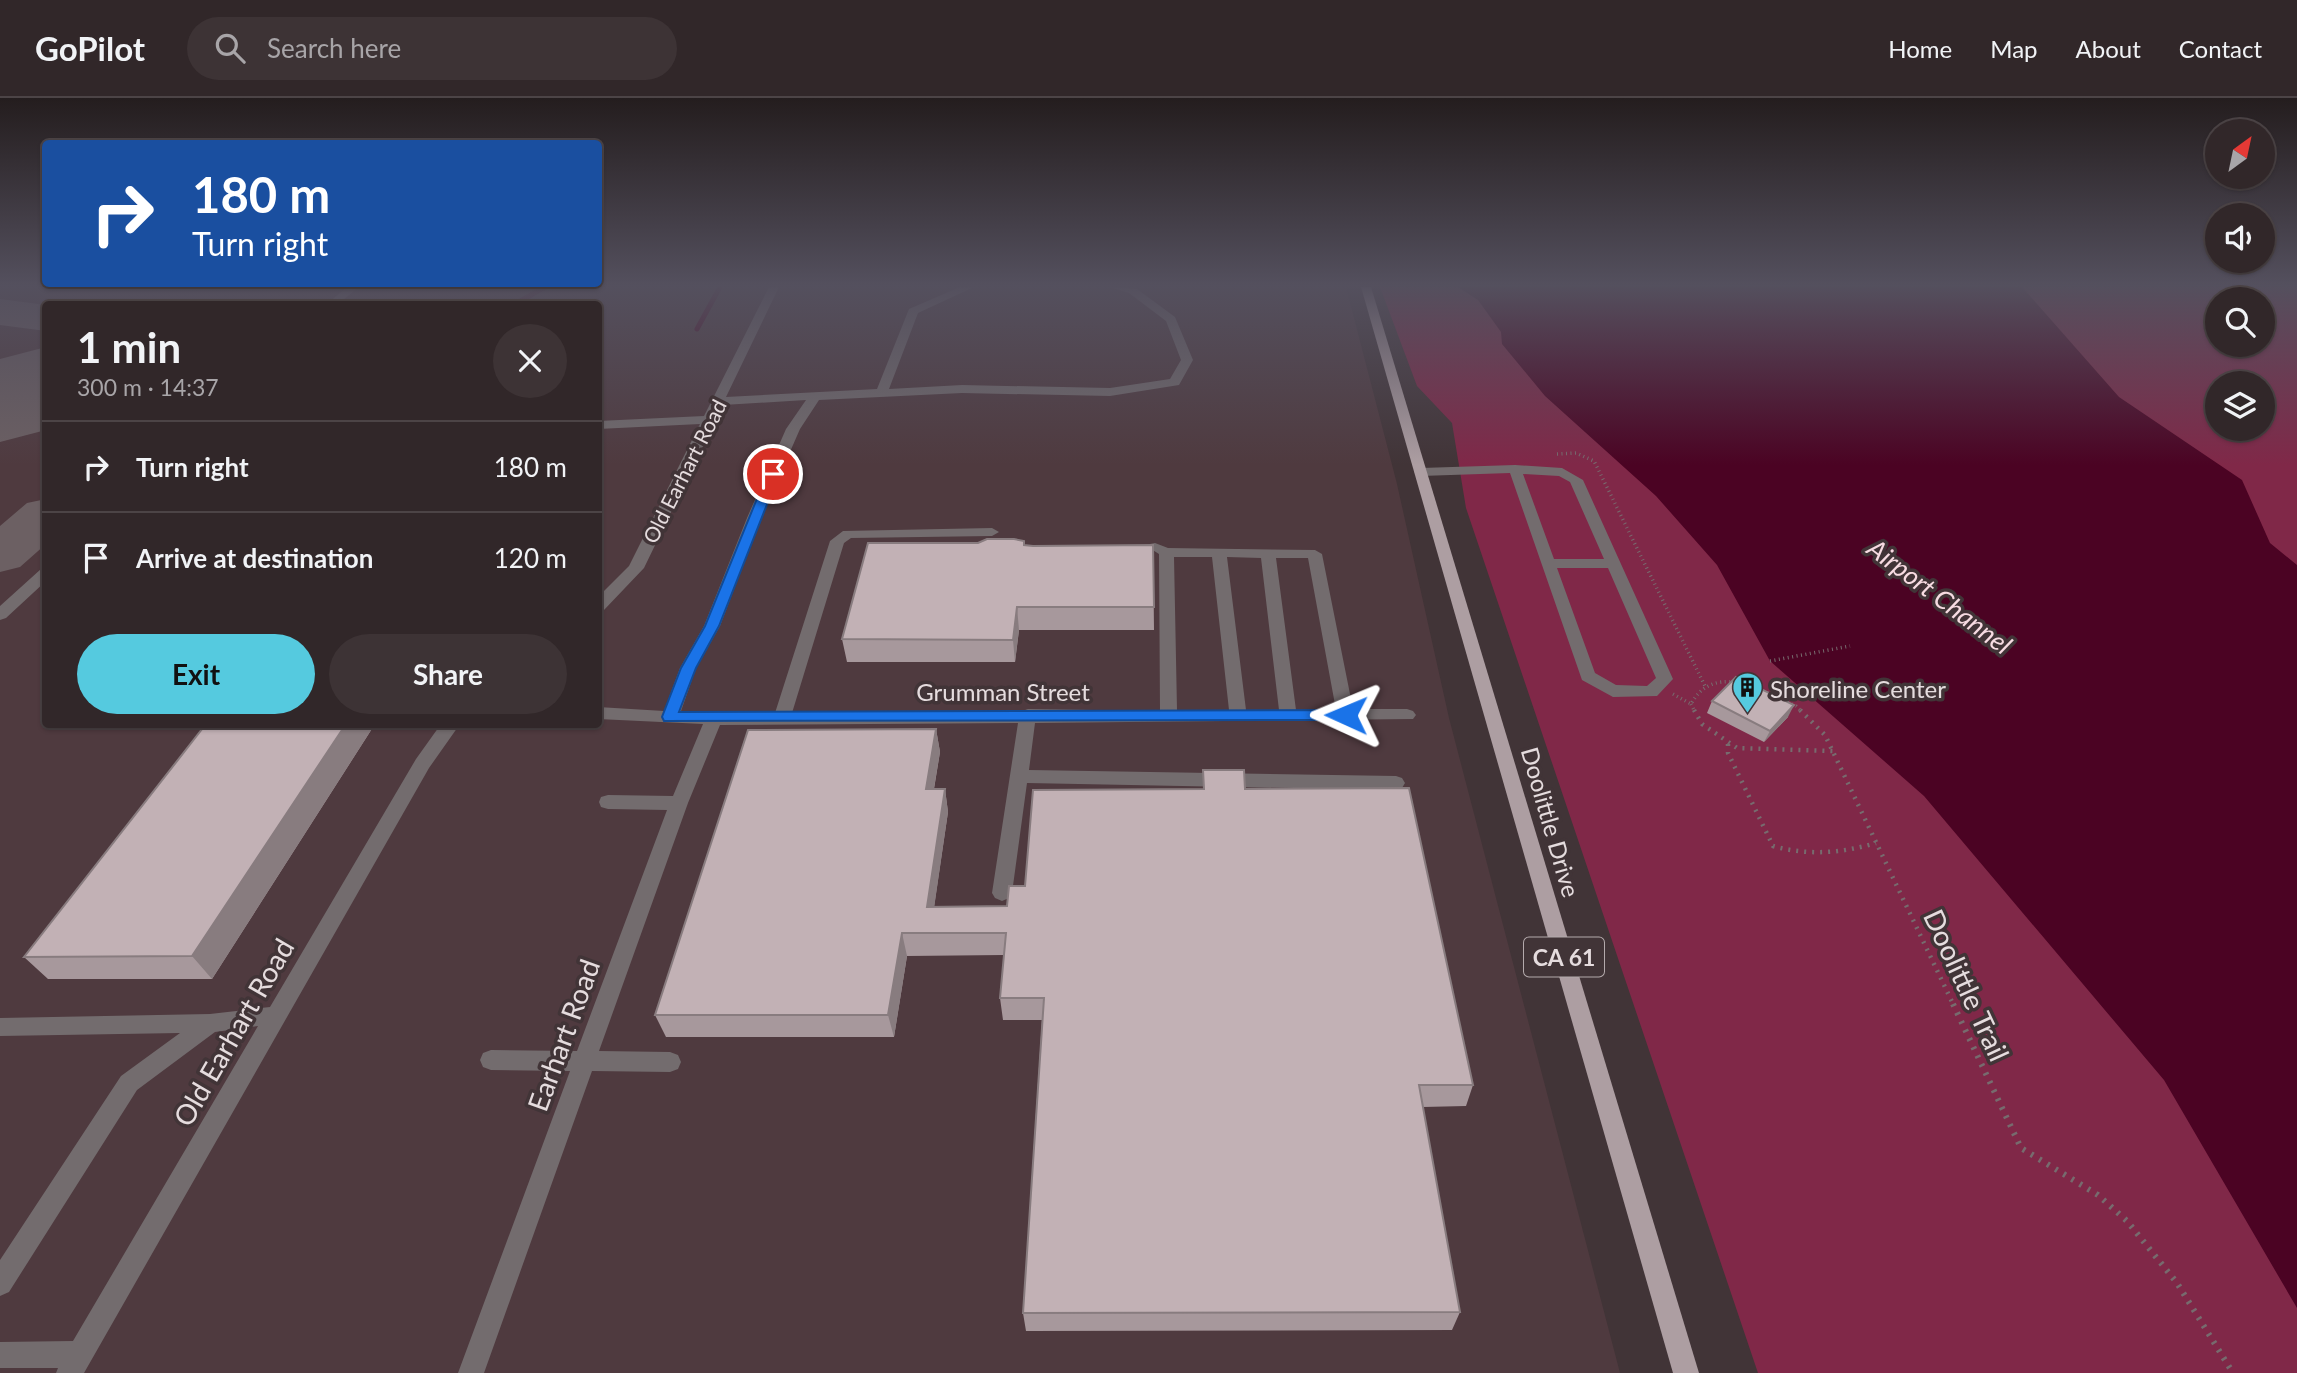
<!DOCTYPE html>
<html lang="en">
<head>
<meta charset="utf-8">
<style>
	body { margin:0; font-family:Lato,sans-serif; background:#3d3335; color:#f1f3f6; height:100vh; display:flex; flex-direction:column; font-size:26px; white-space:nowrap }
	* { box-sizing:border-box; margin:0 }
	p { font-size:23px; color:#a8a5a8 }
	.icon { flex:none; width:38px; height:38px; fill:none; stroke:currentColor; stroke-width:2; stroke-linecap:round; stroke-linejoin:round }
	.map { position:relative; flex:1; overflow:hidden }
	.details { position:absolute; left:42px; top:203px; width:560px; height:427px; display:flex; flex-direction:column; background:#312729; border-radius:7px; box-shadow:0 2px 5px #0004,0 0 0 2px #4c4446 }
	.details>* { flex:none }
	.banner { position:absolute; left:42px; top:42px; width:560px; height:147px; border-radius:7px; box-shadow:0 2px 5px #0004,0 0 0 2px #4c4446; background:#1a4fa0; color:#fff; overflow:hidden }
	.needle { width:46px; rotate:33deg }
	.buttons { position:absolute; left:2205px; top:21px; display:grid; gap:14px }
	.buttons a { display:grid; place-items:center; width:70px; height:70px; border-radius:50%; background:#312729; box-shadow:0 2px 5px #0004,0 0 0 2px #4c4446; font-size:35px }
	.pin { position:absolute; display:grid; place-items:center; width:60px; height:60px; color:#fff; margin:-30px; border:4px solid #fff; border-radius:50%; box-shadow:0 2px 7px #0007 }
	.me { position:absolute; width:77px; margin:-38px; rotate:271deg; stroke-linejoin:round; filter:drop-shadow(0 0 5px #0008) }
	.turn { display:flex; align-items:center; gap:24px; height:147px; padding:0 35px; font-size:32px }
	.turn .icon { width:91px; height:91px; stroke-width:2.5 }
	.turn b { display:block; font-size:49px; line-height:60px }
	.round { display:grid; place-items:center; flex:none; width:74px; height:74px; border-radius:37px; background:#3d3335 }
	.headline { display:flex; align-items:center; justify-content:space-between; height:119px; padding:0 35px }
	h1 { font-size:42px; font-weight:700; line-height:52px }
	.cta { display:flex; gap:14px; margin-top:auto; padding:14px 35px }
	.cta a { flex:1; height:80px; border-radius:42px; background:#55cadf; color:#111; font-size:28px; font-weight:700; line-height:80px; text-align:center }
	.cta a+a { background:#3d3335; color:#f1f3f6 }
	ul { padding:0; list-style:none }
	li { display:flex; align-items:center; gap:21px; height:91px; padding:0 35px; border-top:2px solid #4c4446 }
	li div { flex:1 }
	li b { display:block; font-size:26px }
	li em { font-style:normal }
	header { display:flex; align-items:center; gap:42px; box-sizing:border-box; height:98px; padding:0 35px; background:#312729; border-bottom:2px solid #4c4446 }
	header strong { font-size:33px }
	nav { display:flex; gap:38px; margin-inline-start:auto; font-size:24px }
	.search { width:490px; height:63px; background:#3d3335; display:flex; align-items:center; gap:18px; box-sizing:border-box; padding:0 24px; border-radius:38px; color:#a8a5a8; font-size:26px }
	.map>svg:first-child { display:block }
	.built { fill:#4f3a3f; fill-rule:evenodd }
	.green { fill:#802848; fill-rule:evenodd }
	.water { fill:#4b0323 }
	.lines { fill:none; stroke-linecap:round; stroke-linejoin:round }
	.stream { stroke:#4b0323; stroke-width:5 }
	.taxiway { fill:#6c6063; fill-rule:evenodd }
	.runway { fill:#6c6063; fill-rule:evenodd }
	.path-far2 { stroke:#776b6e; stroke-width:3.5; stroke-dasharray:1 3.5; stroke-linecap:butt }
	.path-far1 { stroke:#776b6e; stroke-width:4.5; stroke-dasharray:2 6; stroke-linecap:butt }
	.path { stroke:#776b6e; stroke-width:6; stroke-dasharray:2.5 7; stroke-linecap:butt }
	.minor { fill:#736c6e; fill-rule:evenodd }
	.major { fill:#ad9ea2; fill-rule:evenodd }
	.wall { fill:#a7989c }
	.shaded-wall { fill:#887c7f }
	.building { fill:#c2b1b5; stroke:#887c7f; stroke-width:2 }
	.route { fill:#1a73e8; stroke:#114b97; stroke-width:2 }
	.labels { text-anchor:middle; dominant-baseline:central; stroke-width:7; stroke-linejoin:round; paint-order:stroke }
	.far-street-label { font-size:21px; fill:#e5dcde; stroke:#413437 }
	.shield { fill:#413437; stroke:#b4aaac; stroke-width:2 }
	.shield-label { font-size:23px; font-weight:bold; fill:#e5dcde }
	.poi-label { font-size:24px; fill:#e5dcde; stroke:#413437; text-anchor:start }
	.street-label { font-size:24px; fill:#e5dcde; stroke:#413437 }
	.water-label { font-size:26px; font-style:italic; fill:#f7dbe2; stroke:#413437 }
	.near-street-label { font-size:28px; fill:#e5dcde; stroke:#413437 }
</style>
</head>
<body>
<header>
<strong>GoPilot</strong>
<div class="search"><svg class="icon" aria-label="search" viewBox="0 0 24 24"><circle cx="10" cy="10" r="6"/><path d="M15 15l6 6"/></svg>Search here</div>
<nav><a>Home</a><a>Map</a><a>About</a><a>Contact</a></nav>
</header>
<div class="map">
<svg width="2297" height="1275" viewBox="0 0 2297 1275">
	<rect width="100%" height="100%" fill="#413437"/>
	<path class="built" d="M0 189H1346L1397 386 1449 620 1620 1275H0ZM46 206H598V626H46Z"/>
	<path class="green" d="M1380 189H2297V1275H1758L1466 410 1452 325 1417 288ZM2217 201H2263V247H2217ZM2217 285H2263V331H2217Z"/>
	<path class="water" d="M1458 189H2022L2119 299 2242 382 2270 445 2297 467V1210L2164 982 1924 698 1770 563 1717 467 1656 398 1545 298 1502 246 1501 234 1478 202Z"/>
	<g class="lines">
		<path class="stream" d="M515 206 545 189
			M697 231 720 189"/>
		<path class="taxiway" d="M0 201 46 207V233L0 227Z
			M46 270V298L27 294 21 284 27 274Z
			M46 401V446L20 469 0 474V428L27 405Z"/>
		<path class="runway" d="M46 249V332L0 344V261Z"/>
		<path class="path-far2" d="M1557 356 1576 355 1594 363 1705 588
			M1770 563 1850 548
			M1763 593 1796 608 1802 614
			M1673 596 1691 606C1701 588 1715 582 1735 584
			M1691 606 1695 614"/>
		<path class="path-far1" d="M1694 612 1702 626 1737 650 1833 653
			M1800 612 1825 637 1954 908
			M1728 646V655L1773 748C1808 758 1842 755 1876 745"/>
		<path class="path" d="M1953 906 2021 1050 2098 1097 2127 1123 2177 1185 2233 1275"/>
		<path class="minor" d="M347 189H359L338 206H327Z
			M769 189H779L726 299 877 291 909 211 960 189H974L918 215 889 291 962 287 1110 290 1170 281 1181 262 1166 223 1129 195 1110 189 1137 191 1175 219 1193 262 1179 287 1110 298 962 295 819 302 800 331 761 420 720 528 696 570 681 613 775 615 830 443 843 433 992 430 999 434 992 438 851 440 844 445 792 615 1022 613 1028 611 1160 613 1159 456 1148 449 1150 446 1155 445 1168 450 1315 452 1322 456 1353 611H1407L1413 613 1416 617 1413 621 1035 625 1029 672 1396 678 1402 680 1405 685 1402 690 1396 692 1027 685 1012 795 1009 800 1002 803 995 800 992 795 1018 625 720 627 688 705 599 953 670 954 678 957 681 964 678 971 670 974 592 973 484 1275H458L570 973 491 972 483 969 480 962 483 955 491 952 577 953 667 712 608 711 601 709 599 704 601 699 608 697 673 698 703 626 598 621V609L664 613 680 570 704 528 747 420 786 331 806 302 723 307 644 470 604 512 598 514V499L629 468 700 326 598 331V323L704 318ZM1174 459H1212L1229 612H1177ZM1227 459 1261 460 1279 612H1246ZM1276 460H1308L1336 612H1296Z
			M1515 367 1562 370 1583 382 1673 581 1657 598 1613 599 1582 582 1510 375 1421 378 1414 374 1421 370ZM1523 376 1559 378 1570 384 1604 461H1554ZM1557 470H1608L1656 580 1647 588 1616 587 1595 575Z
			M46 470V483L6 520 0 522V508L41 471Z
			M441 626H460L429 670 84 1275H56L58 1270H0V1244L73 1243 258 928 215 934 137 992 9 1194 0 1198V1162L121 978 180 935 0 938V920L210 916 270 909 416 661Z"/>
		<path class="major" d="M1361 189H1371L1699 1275H1673Z"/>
	</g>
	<path class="wall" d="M1024 443 1025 447 1033 448 1153 447 1154 532H1019L1015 564H847L842 541 978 445Z
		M1712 603 1788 619 1764 644 1707 615Z
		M206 626H375L212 881H48L24 859Z
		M936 631 940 654 934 691H945L948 714 934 809 1007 808 1025 788 1203 691V672L1245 691 1473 987 1466 1008 1423 1009 1460 1214 1452 1232 1026 1233 1023 1215 1042 922H1003L1000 900 1004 857 907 858 894 939H666L655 917Z"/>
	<path class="shaded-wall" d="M1017 509 1019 532 1015 564 1013 542Z
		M1794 607 1788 619 1764 644 1770 633Z
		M346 626H375L212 881 192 858Z
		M936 631 940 654 930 714 926 691Z
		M945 691 948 714 931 831 927 809Z
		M902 835 907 858 894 939 888 917Z"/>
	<path class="building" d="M987 441H1014L1024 443V447L1033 448 1153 447 1154 509H1017L1013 542 842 541 868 445H978Z
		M1736 579 1794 607 1770 633 1712 603Z
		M206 626H346L192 858 24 859Z
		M936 631 926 691H945L927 809 1007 808 1009 788H1025L1033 692 1204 691 1203 672H1244L1245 691 1409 690 1473 987H1419L1460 1214 1023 1215 1044 900H1000L1006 835H902L888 917H655L748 632Z"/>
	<linearGradient id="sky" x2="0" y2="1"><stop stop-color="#241d1e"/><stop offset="0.51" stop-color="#54505e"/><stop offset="1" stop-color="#54505e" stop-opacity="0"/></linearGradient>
	<rect width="2297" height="367" fill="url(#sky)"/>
	<path class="route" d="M773 372 779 376 719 528 696 570 679 614 1346 612 1354 617 1346 622 664 623 662 619 681 570 705 528 767 376Z"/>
	<defs>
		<symbol id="building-pin" viewBox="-11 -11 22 30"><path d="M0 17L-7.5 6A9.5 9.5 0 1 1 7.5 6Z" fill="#55cadf" stroke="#413437"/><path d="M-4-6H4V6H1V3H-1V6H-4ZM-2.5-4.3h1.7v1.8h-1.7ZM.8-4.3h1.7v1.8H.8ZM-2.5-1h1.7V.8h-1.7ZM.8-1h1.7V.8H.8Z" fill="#111"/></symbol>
	</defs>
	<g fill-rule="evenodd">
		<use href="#building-pin" x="1730" y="572" width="35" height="47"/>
	</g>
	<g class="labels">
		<g class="far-street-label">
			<text transform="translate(684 373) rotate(-63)">Old Earhart Road</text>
		</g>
		<rect class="shield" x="1524" y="839.5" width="80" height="39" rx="5"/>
		<g class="shield-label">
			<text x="1564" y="859">CA 61</text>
		</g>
		<g class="poi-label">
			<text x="1770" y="590">Shoreline Center</text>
		</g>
		<g class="street-label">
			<text x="1003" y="593">Grumman Street</text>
			<text transform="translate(1551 724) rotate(74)">Doolittle Drive</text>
		</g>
		<g class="water-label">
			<text transform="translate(1940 498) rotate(37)">Airport Channel</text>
		</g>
		<g class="near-street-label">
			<text transform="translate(1967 887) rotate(65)">Doolittle Trail</text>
			<text transform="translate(233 934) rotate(-60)">Old Earhart Road</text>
			<text transform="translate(563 937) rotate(-70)">Earhart Road</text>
		</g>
	</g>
</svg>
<div class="buttons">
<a><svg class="needle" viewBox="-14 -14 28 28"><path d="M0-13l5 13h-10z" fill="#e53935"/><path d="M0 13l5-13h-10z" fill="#a8a5a8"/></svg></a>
<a><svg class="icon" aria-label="sound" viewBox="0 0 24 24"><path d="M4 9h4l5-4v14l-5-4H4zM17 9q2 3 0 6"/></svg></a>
<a><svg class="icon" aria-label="search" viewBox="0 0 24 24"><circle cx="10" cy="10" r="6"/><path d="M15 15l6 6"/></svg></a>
<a><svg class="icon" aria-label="layers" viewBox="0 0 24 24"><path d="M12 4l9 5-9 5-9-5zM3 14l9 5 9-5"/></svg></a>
</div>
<div class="pin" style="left:773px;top:376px;background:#d93025"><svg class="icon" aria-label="arrive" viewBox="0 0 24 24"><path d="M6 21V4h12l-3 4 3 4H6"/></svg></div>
<svg class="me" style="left:1346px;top:617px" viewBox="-20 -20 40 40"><path d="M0-17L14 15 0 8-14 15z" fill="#1a73e8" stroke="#fff" stroke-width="4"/></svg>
<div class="banner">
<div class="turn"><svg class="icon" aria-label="right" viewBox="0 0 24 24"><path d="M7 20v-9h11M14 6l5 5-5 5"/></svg><div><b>180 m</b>Turn right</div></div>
</div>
<section class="details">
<div class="headline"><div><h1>1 min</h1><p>300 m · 14:37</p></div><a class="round"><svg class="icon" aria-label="close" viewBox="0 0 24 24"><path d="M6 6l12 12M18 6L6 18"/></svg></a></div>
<ul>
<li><svg class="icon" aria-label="right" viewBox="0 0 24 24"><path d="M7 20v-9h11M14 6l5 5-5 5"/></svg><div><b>Turn right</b></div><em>180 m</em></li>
<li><svg class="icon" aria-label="arrive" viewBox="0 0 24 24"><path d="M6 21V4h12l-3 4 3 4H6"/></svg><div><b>Arrive at destination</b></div><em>120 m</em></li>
</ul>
<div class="cta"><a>Exit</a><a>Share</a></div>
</section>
</div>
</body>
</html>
